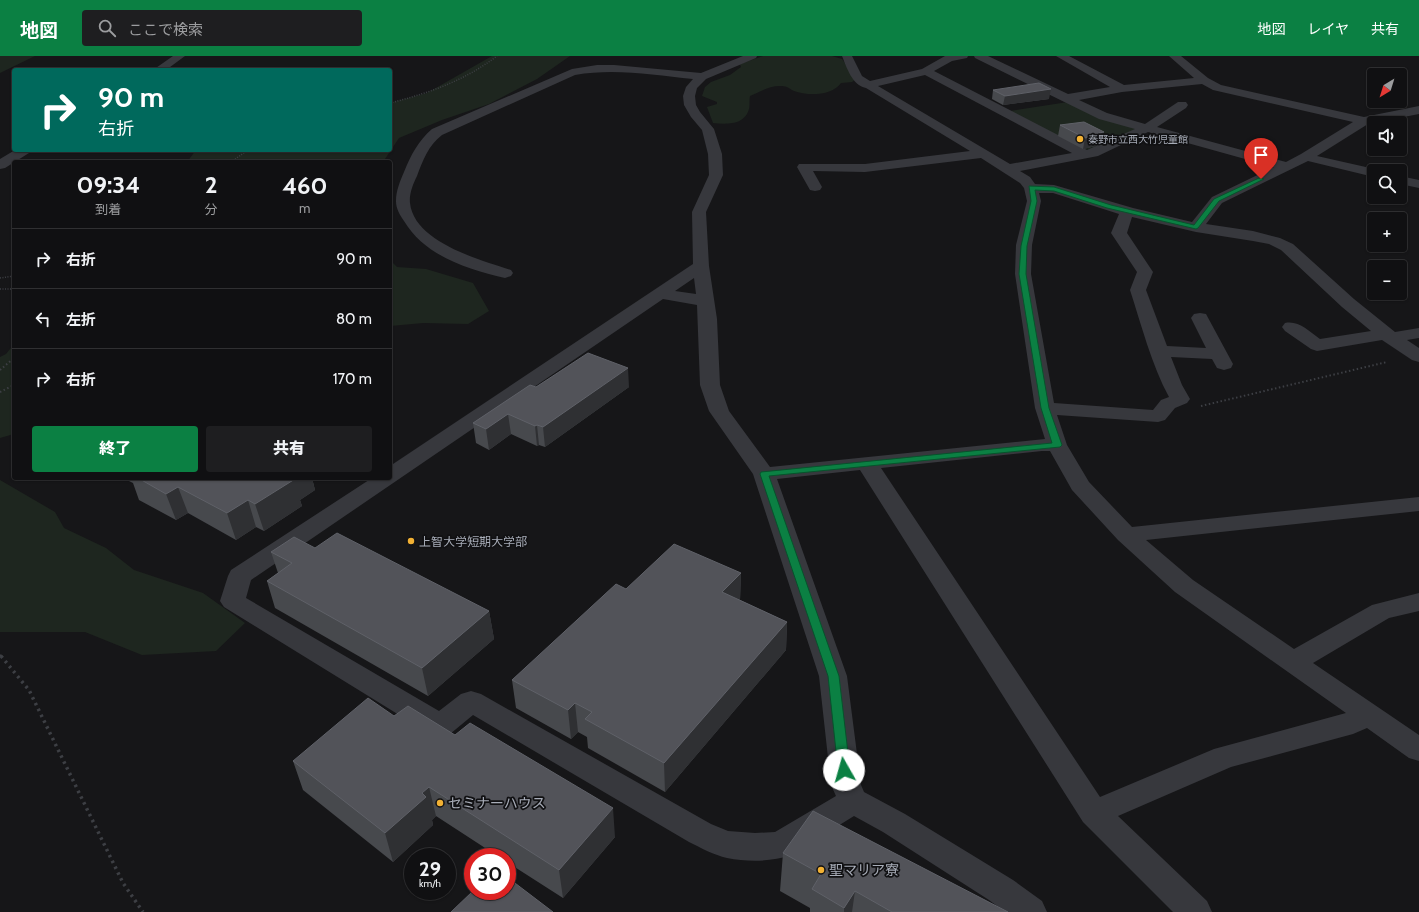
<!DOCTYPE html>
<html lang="ja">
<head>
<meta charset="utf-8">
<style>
	body { margin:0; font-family:Cabin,"Noto Sans JP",sans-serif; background:#1e1e20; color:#f1f3f6; height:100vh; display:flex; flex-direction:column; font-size:15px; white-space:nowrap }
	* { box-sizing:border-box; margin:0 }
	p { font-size:13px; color:#9c9d9f }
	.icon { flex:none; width:22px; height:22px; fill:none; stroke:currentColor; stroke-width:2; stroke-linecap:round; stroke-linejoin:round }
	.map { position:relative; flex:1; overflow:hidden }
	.side { position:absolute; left:12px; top:104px; width:380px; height:320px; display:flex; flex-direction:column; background:#101012; border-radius:4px; box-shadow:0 1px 3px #0004,0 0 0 1px #303032 }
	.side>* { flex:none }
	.banner { position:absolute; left:12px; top:12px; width:380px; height:84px; border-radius:4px; box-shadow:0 1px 3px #0004,0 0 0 1px #303032; background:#00695c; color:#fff; overflow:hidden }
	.needle { width:26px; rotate:218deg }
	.controls { position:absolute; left:1367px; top:12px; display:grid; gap:8px }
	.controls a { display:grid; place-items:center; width:40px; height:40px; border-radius:4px; background:#101012; box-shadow:0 1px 3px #0004,0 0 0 1px #303032; font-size:20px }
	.speed { position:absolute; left:404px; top:792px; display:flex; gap:8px; font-size:20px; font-weight:700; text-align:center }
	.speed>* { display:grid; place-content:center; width:52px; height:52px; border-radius:50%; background:#101012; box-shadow:0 1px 3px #0004,0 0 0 1px #303032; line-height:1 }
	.speed small { font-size:10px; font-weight:400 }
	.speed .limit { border:6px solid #d22; background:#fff; color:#111 }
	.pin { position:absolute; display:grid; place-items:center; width:34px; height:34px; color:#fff; margin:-41px -17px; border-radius:50% 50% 50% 0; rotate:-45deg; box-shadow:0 0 4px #0007 }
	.pin .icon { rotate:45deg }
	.me { position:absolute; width:44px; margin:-22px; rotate:353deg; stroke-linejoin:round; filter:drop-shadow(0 0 3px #0008) }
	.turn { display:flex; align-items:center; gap:14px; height:84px; padding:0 20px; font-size:18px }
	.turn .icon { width:52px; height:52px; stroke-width:2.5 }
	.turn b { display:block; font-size:28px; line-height:34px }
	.eta { display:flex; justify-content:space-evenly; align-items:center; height:68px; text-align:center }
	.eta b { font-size:24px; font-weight:800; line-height:28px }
	.primary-button { display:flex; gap:8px; margin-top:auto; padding:8px 20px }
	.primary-button a { flex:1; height:46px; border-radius:4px; background:#0b8043; color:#fff; font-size:16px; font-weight:800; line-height:46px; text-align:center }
	.primary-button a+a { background:#1e1e20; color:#f1f3f6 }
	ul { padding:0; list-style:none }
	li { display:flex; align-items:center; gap:12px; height:60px; padding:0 20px; border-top:1px solid #303032 }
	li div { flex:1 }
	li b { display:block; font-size:15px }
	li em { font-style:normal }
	header { display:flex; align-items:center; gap:24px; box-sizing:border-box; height:56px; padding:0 20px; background:#0b8043; color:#fff }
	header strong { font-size:19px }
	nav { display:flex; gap:22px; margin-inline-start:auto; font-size:14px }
	.search { width:280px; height:36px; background:#1e1e20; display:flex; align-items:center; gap:10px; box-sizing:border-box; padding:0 14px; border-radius:4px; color:#9c9d9f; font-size:15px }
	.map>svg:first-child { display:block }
	.green { fill:#1e261f }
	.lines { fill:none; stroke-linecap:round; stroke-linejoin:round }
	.path-far3 { stroke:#3d3f44; stroke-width:1.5; stroke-dasharray:1 1.5; stroke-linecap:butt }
	.path-far2 { stroke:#3d3f44; stroke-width:2; stroke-dasharray:1.5 2.5; stroke-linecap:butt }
	.path-far1 { stroke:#3d3f44; stroke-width:2.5; stroke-dasharray:2 3; stroke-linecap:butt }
	.path { stroke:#3d3f44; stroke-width:3.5; stroke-dasharray:2.5 4; stroke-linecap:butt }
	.minor { fill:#37383d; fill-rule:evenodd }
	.wall { fill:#47494d }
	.shaded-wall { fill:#2f3033 }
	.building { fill:#525359; stroke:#5f6168 }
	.route { fill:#0b8043; stroke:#07532c }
	.poi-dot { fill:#f2b134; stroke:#111113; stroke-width:1.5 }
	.labels { text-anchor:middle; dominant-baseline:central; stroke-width:3.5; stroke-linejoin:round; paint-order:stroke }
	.far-poi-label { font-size:10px; fill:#a8adb8; stroke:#111113; text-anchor:start }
	.poi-label { font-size:12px; fill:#a8adb8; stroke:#111113; text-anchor:start }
	.near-poi-label { font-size:14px; fill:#a8adb8; stroke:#111113; text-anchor:start }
</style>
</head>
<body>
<header>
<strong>地図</strong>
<div class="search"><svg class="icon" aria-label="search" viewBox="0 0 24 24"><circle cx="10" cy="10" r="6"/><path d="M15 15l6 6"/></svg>ここで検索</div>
<nav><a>地図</a><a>レイヤ</a><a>共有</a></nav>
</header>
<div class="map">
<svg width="1419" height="856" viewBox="0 0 1419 856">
	<rect width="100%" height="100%" fill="#161618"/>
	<path class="green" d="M0 0H35L0 17Z
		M492 0H570L537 23 489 48 442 64 399 82 383 106H187L196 94H390V47L427 37Z
		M763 0H832L842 3 856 23 852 26 841 27C832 40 808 40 794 35 790 33 787 30 782 30 770 29 760 36 750 40 749 44 750 50 749 53 744 70 726 68 713 67L707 51 717 48V46L702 40 705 31 711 26 730 19 741 11 740 8Z
		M1068 46 1137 73 1091 94 1082 93 1010 55Z
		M390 204 397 211 426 213 473 227 489 255 468 268 423 267 390 270Z
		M14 288V378L0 382V301L6 298Z
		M0 424 55 456 64 472 106 492 134 514 203 537 245 567 216 595 142 599 85 576H0Z"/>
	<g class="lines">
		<path class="path-far3" d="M390 47C429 37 464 25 497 0
			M231 106 248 94
			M0 222 14 220
			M0 233H14"/>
		<path class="path-far2" d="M0 314 14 302
			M0 336 14 329
			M1201 350 1387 306"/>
		<path class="path-far1" d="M0 599 2 601"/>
		<path class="path" d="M1 600 29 634 123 827 143 856"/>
		<path class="minor" d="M173 0H185L166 14H153Z
			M743 0H757L756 2 706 23 697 32 695 40 696 49 700 56 714 73 722 98 723 119 706 156 709 210 717 263 720 329 729 355 770 411 1045 383 1035 352 1015 218 1016 189 1027 145 1024 132 1020 127 981 102 865 116 813 115 822 131 820 134 815 135 810 134 797 111 799 108H865L970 95 866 32C852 29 847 12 842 0H852L862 20 870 25 922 13 945 0H968L967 2 952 5 934 15 1087 94 1135 73 1099 63 975 2 974 0H988L1068 38 1110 31 1056 0H1069L1124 29 1194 22 1169 0H1181L1208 22 1221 29 1364 61 1419 50V58L1368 68 1317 100 1379 114 1374 115V121L1308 105 1222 147 1206 168 1253 175 1280 182 1293 188 1354 243 1395 276 1419 272V282L1407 284 1419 292V306L1412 304 1382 284 1317 295 1311 293 1285 275 1282 271 1285 267C1298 264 1309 275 1320 283L1371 275 1342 251 1281 194 1269 188 1253 185 1196 176 1132 161 1127 177 1153 216 1146 234 1167 290 1206 292 1191 262 1194 258 1200 257 1206 258 1233 308 1231 312 1224 314 1217 312 1212 303 1171 301 1182 329 1190 343 1187 347 1175 352 1165 364 1158 366 1057 359 1067 389 1089 426 1132 471 1419 441V455L1146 484 1193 524 1294 593 1372 549 1419 537V555L1389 562 1313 607 1419 679V705L1409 702 1367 672 1353 678 1231 711 1118 760 1207 845 1212 856H1173L1083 766 860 414 777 423 847 620 861 729 864 736 905 758 1013 824 1042 845 1047 856H1005L989 844 883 776 854 760 791 799C771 806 748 806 727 802 714 799 701 792 689 786L473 659 450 678 440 681 430 678 224 551 220 545 228 520 231 514 372 422H390V410L693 208 692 156 709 119 708 98 702 74 691 61 684 49 683 40 686 31 693 23C653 19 615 12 575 19L442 79C428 90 423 104 417 120 413 128 409 138 410 147 414 186 480 204 511 214L513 217 511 220 505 222C467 213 425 200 404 165 400 159 396 153 396 145 396 135 400 125 404 116 411 99 418 85 432 73L572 13 597 9H614L701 17ZM925 19 1072 97 1010 108 878 30ZM1202 28 1213 34 1353 66 1301 98 1286 106 1157 71 1186 52 1188 49 1186 46H1178L1145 68 1107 57 1079 44 1122 36ZM1148 76 1274 111 1212 141 1192 166 1133 152 1054 129 1035 128 1030 121 1020 115 1098 100ZM1039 137H1053L1119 158 1111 177 1137 216 1130 234C1141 268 1152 310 1169 341L1161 344 1153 354 1054 347 1031 218 1032 189 1041 145ZM694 222 696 238 675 235ZM663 243 697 249 700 329 709 355 753 418 819 620 831 729 836 740 775 776 755 777 728 775 711 768 481 638 471 635 461 638 439 655 246 542 251 524ZM1042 395H1050L1072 434 1118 484 1175 536 1346 657 1214 693 1100 741 881 412Z
			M15 94H31L29 97 5 112 0 113V103Z
			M1400 120 1419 124V132L1400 128Z"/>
	</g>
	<path class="wall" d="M993 34 1049 43 1003 49 992 43Z
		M1060 69 1102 87H1101L1100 89 1083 93 1058 80Z
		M536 331H629L545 391 539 389 537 390 511 378 489 394 476 387 473 367Z
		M123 422H312L315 434 300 444 302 450 264 475 256 471 236 484 188 457 176 464 139 444 133 427Z
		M315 492 489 555 494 583 428 640 275 552 267 525 278 517 271 496Z
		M741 517 740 544 787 566 786 594 665 736 588 692 587 681 578 676 571 683 516 652 512 624 626 533Z
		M394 660 615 781 563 842 507 806V801H499L436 760 432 764 433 769 393 806 303 734 293 705Z
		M783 797 1008 856H810V852L780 835Z"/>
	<path class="shaded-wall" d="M1051 33 1049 43 1003 49 1005 40Z
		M1104 76 1102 87H1101L1100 89 1083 93 1085 82 1099 77Z
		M628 312 629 331 545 391 543 371Z
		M508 358 511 378 489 394 486 373Z
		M537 369 539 389 537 390 535 370Z
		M288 422H312L315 434 300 444 302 450 264 475 255 448Z
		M178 431 188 457 176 464 166 438Z
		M248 444 256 471 236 484 227 457Z
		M741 517 740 545 722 536Z
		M489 555 494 583 428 640 422 612Z
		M787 566 786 594 665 736 664 707Z
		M575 647 578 676 571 683 568 654Z
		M429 731 436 760 432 764 433 769 393 806 385 777 422 737Z
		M613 752 615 781 563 842 559 814Z
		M855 835 852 856H844V852Z"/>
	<path class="building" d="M1039 27 1051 33 1005 40 993 34Z
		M1084 66 1104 76 1099 77 1103 79 1085 82 1060 69Z
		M588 297 628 312 543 371 537 369 535 370 508 358 486 373 473 367 530 329 536 331Z
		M138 422H292L295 423 255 448 248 444 227 457 178 431 166 438Z
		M337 477 489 555 422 612 267 525 292 507 271 496 294 481 315 492Z
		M674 488 741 517 722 536 787 566 664 707 585 663 592 656 575 647 568 654 512 624 616 528 626 533Z
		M368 642 394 660 408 650 455 679 470 667 613 752 559 814 429 731 422 737 426 741 385 777 293 705Z
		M813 755 1008 856H892L855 835 844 852 812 833 821 818 783 797Z
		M507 821 553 856H451L473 835H507Z"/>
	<path class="route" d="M1259 122 1264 123 1219 145 1198 172 1196 173 1107 152 1054 135 1035 134 1037 145 1027 190 1026 218 1049 352 1062 389 1060 391 769 420 839 620 850 714 848 717 844 718 840 717 838 714 828 620 760 418 761 416 1052 387 1041 352 1019 218 1021 190 1031 145 1029 130 1054 131 1111 149 1194 169 1214 143Z"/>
	<g class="poi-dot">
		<circle cx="1080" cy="83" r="4"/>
		<circle cx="411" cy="485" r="4"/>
		<circle cx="440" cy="747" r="4"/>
		<circle cx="821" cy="814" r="4"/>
	</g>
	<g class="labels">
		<g class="far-poi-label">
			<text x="1088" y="83">秦野市立西大竹児童館</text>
		</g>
		<g class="poi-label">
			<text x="419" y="485">上智大学短期大学部</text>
		</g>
		<g class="near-poi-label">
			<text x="448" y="747">セミナーハウス</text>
			<text x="829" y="814">聖マリア寮</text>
		</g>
	</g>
</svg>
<div class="controls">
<a><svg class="needle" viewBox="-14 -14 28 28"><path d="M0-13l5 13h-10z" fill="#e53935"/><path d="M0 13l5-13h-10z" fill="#9c9d9f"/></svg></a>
<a><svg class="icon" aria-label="sound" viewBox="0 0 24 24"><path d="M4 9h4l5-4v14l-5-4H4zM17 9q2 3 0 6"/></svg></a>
<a><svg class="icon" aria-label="search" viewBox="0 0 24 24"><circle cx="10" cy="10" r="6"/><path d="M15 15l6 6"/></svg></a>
<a>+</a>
<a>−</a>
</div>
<div class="speed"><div>29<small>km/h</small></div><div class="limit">30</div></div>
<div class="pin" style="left:1261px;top:123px;background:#d93025"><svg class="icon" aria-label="arrive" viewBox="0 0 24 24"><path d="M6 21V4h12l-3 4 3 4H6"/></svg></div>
<svg class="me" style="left:844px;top:714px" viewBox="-20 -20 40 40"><circle r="19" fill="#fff"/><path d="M0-13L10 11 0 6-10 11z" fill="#0b8043"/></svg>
<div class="banner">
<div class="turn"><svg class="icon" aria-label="right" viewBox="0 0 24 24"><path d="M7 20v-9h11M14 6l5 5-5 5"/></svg><div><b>90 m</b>右折</div></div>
</div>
<section class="side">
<div class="eta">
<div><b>09:34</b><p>到着</p></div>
<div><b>2</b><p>分</p></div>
<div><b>460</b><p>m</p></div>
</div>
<ul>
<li><svg class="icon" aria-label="right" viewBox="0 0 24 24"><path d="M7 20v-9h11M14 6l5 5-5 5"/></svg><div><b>右折</b></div><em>90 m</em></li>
<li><svg class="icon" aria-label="left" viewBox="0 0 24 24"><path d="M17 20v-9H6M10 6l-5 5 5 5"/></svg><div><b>左折</b></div><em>80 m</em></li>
<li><svg class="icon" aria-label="right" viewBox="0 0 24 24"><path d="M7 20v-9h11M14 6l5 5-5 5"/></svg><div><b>右折</b></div><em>170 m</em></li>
</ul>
<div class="primary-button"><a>終了</a><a>共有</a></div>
</section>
</div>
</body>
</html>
